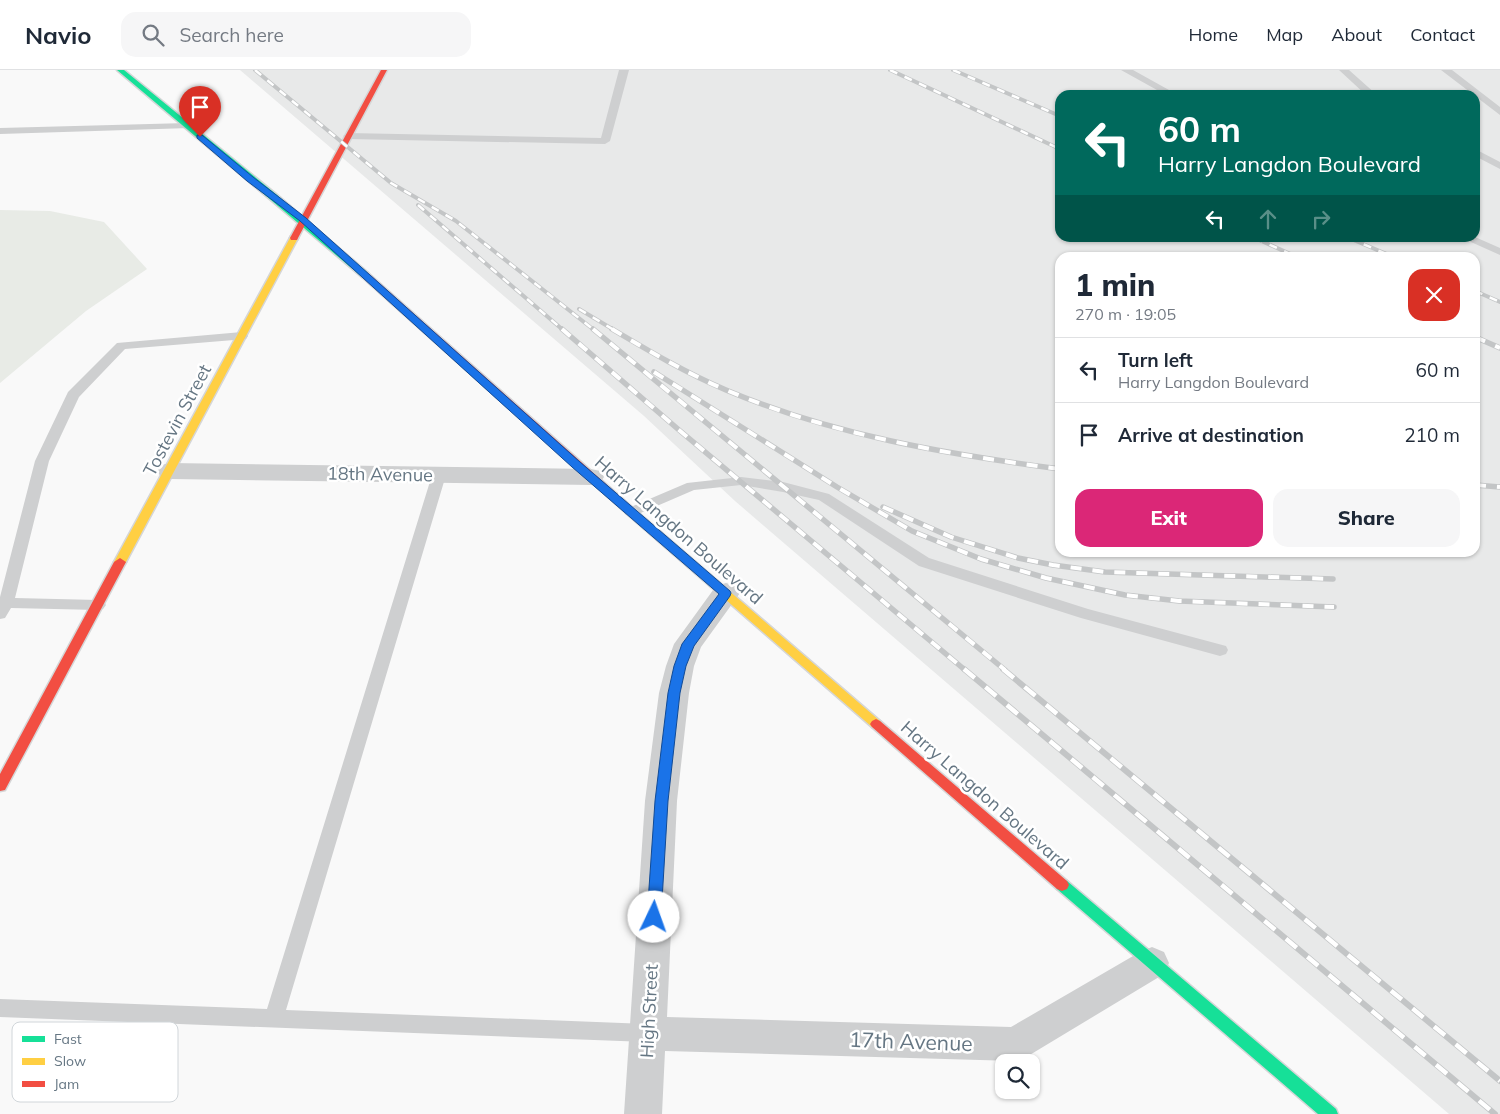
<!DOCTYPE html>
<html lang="en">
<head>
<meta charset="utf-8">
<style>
	body { margin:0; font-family:Mulish,sans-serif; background:#f6f6f7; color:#1f2937; height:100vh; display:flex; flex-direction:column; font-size:19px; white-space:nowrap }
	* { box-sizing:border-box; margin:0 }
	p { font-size:16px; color:#747a83 }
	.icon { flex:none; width:28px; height:28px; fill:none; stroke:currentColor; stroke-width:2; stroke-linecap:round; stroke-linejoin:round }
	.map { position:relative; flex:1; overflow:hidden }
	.panel { position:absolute; left:1055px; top:182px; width:425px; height:305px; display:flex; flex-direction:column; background:#fff; border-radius:15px; box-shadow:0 1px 4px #0004 }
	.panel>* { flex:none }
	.top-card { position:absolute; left:1055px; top:20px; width:425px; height:152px; border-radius:15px; box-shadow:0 1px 4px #0004; background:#00695c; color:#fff; overflow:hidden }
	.fabs { position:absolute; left:995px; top:984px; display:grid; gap:10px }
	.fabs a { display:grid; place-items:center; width:45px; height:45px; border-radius:10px; background:#fff; box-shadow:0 1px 4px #0004; font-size:25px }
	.pin { position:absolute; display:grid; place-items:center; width:42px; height:42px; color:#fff; margin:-51px -21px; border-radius:50% 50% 50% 0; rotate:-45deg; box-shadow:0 0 5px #0007 }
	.pin .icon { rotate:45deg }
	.me { position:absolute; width:55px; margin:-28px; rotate:3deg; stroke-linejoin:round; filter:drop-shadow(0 0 4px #0008) }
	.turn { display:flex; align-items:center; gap:18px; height:105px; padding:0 20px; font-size:22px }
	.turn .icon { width:65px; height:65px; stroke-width:2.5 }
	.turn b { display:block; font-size:35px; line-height:42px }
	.lanes { display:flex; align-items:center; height:48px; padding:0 20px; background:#0003; justify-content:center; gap:25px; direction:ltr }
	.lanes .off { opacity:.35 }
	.round { display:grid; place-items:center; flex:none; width:52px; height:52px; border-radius:15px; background:#f6f6f7 }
	.head { display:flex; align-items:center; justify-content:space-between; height:85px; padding:0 20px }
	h1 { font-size:30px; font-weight:800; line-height:38px }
	.button { display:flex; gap:10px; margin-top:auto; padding:10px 20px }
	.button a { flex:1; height:58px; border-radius:15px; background:#db2777; color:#fff; font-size:20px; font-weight:800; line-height:58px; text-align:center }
	.button a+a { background:#f6f6f7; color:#1f2937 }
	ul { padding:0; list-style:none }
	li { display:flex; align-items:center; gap:15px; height:65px; padding:0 20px; border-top:1px solid #e0e1e3 }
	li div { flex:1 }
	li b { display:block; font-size:19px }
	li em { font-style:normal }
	header { display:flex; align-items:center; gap:30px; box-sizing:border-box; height:70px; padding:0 25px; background:#fff; border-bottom:1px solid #e0e1e3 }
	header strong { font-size:24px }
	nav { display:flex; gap:28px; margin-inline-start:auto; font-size:18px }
	.search { width:350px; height:45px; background:#f6f6f7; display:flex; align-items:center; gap:12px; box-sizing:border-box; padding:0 18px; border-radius:15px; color:#747a83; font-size:19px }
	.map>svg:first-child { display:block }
	.built { fill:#e8e9e9; fill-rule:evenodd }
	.green { fill:#e8ebe6 }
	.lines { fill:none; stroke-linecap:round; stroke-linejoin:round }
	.fast-casing { stroke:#d5d6d7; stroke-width:3 }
	.slow-casing { stroke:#d5d6d7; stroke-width:3 }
	.jam-casing { stroke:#d5d6d7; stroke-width:3 }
	.lane { fill:#cecfd0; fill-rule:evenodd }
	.street { fill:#cecfd0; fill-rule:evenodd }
	.fast { fill:#16e098; fill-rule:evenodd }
	.slow { fill:#ffcf43; fill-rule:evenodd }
	.jam { fill:#f24e42; fill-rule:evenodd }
	.rail-far2-casing { stroke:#c3c5c6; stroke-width:4 }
	.rail-far1-casing { stroke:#c3c5c6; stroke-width:5.5 }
	.rail-casing { stroke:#c3c5c6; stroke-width:6 }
	.rail-far2 { stroke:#fff; stroke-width:2.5; stroke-dasharray:8; stroke-linecap:butt }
	.rail-far1 { stroke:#fff; stroke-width:4; stroke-dasharray:11; stroke-linecap:butt }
	.rail { stroke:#fff; stroke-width:4.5; stroke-dasharray:14; stroke-linecap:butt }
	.route { fill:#1a73e8; stroke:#114b97 }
	.labels { text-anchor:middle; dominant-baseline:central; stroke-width:5; stroke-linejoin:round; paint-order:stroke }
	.street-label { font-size:18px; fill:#657683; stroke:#fff }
	.near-street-label { font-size:21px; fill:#657683; stroke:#fff }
	.key { fill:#fff; stroke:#d1d6da; stroke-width:1 }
	.key-label { font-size:14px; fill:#657683 }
</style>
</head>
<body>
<header>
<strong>Navio</strong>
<div class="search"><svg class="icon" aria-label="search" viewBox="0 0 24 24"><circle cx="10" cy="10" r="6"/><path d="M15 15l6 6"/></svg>Search here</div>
<nav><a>Home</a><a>Map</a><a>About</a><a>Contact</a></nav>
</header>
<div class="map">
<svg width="1500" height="1044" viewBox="0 0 1500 1044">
	<rect width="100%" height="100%" fill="#f9f9f9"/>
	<path class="built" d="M240 0H1500V1044H1449L735 431 644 346ZM1060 25H1475V168H1060ZM1060 188H1475V482H1060Z"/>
	<path class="green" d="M0 140 50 141 104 152 147 199 86 241 0 313Z"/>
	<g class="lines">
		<defs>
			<path id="fast" d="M117 0H124L277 125 368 203V207H362Z
				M1062 809 1067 811 1336 1039 1338 1044H1318L1057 819 1055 815 1057 811Z"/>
			<path id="slow" d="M291 166H297L298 168 126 492 124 495H116L114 492Z
				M629 436 633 438 880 651 882 654 880 657H872L625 442 624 440Z"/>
			<path id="jam" d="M381 0H387L298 168 297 170H291L290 168Z
				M365 202 368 203 633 438 634 440 633 442H625L362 207V203Z
				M120 488 126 492 5 720 0 721V704L114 492Z
				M876 649 880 651 1067 811 1069 815 1067 819 1062 821 1057 819 872 657 870 654 872 651Z"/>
		</defs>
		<use href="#fast" class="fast-casing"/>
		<use href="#slow" class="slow-casing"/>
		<use href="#jam" class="jam-casing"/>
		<path class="lane" d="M619 0H629L610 71 605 74 348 69 343 66 348 63 601 68Z
			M1121 0H1133L1178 25H1166Z
			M1339 0H1349L1377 25H1366Z
			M1441 0H1452L1500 37V45Z
			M187 53 190 54V58L0 64V58Z
			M1475 79 1500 92V99L1475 86Z
			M1475 167 1500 178V185L1462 168Z
			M242 262 246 263 248 266 246 269 125 279 79 327 49 391 15 528 98 530 103 531 106 535 103 539 98 540 11 538 5 548 0 549V527L35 391 68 322 117 273Z
			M439 401 444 402 446 405 286 940 647 954 654 956 657 963 654 970 647 972 0 947V929L267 939 432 405 434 402Z
			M741 407 783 412 829 424 929 488 1088 539 1226 576 1228 580 1226 584 1220 586 1081 548 919 496 819 430 783 422 741 415 694 420 636 445H626L624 442 626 439 687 413Z"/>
		<path class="street" d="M170 393 591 399 600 401 604 407 600 413 591 415 170 409 161 407 157 401 161 395Z
			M726 513 736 516 740 523 701 577 694 596 689 623 677 731 667 947 1011 957 1140 882 1152 877 1164 882 1169 893 1164 904 1028 986 1015 991 665 981 662 1044H624L645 731 659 623 666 596 674 574 716 516Z"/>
		<use href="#fast" class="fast"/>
		<use href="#slow" class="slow"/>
		<use href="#jam" class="jam"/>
		<defs>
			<path id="rail-far2" d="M255 0 391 113 456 151 594 260
				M890 0 1060 79
				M953 0 1060 46
				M418 135 563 260
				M1255 168 1299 188
				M1349 168 1396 188
				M1475 221 1500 232
				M579 239 614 260"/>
			<path id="rail-far1" d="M562 259 679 360 965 600
				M593 259 1005 600
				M612 259C649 281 686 303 726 320 832 365 946 384 1060 399
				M1475 267 1500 278
				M654 302 837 417 912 461 981 489 1046 508 1125 525 1179 531 1334 537
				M1475 415 1500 417
				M883 437 951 467 1018 488 1053 495 1105 502 1333 509"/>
			<path id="rail" d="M964 599 1495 1044
				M1003 599 1500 1011"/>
		</defs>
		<use href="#rail-far2" class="rail-far2-casing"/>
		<use href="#rail-far1" class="rail-far1-casing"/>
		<use href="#rail" class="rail-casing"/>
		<use href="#rail-far2" class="rail-far2"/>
		<use href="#rail-far1" class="rail-far1"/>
		<use href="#rail" class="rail"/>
	</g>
	<path class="route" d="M197 65H202L253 107 306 148 580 392 730 521 731 523 730 526 694 576 686 596 680 623 668 731 661 847 659 851 654 853 649 851 647 847 655 731 668 623 674 596 682 574 719 524 572 397 300 151 247 111 197 68Z"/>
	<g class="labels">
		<g class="street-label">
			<text transform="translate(177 350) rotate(-62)">Tostevin Street</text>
			<text transform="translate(380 404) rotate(1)">18th Avenue</text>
			<text transform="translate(679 460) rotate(41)">Harry Langdon Boulevard</text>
			<text transform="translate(985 725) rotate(41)">Harry Langdon Boulevard</text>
			<text transform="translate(649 941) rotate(-87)">High Street</text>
		</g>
		<g class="near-street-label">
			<text transform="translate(911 971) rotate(2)">17th Avenue</text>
		</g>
	</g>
	<rect x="12" y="952" width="166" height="80" rx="8" class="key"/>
	<rect x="22" y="966" width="23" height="6" fill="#16e098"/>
	<rect x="22" y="988" width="23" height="7" fill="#ffcf43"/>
	<rect x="22" y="1011" width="23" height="6" fill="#f24e42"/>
	<g class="key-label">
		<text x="54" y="974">Fast</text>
		<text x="54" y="996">Slow</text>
		<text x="54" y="1019">Jam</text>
	</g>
</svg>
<div class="fabs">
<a><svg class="icon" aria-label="search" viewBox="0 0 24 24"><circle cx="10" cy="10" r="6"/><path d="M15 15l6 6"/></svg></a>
</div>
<div class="pin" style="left:200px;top:67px;background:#d93025"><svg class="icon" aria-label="arrive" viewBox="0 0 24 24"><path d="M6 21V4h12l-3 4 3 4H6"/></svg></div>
<svg class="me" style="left:654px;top:847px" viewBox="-20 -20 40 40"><circle r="19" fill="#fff"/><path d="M0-13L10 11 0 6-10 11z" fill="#1a73e8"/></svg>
<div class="top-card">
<div class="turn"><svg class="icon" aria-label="left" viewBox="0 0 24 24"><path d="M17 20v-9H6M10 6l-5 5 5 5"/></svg><div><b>60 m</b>Harry Langdon Boulevard</div></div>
<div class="lanes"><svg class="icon" aria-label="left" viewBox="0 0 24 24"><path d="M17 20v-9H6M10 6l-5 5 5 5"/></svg><svg class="icon off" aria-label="ahead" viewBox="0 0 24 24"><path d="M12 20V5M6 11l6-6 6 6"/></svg><svg class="icon off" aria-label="right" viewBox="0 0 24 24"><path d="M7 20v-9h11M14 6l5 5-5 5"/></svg></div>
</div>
<section class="panel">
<div class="head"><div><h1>1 min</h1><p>270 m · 19:05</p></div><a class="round" style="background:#d93025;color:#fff"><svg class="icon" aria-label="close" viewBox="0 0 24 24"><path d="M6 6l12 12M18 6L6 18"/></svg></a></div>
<ul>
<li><svg class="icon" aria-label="left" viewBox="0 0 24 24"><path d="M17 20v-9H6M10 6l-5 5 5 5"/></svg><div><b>Turn left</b><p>Harry Langdon Boulevard</p></div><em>60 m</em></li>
<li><svg class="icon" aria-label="arrive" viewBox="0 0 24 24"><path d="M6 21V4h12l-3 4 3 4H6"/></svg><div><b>Arrive at destination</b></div><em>210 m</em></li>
</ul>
<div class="button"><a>Exit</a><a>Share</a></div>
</section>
</div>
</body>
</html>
